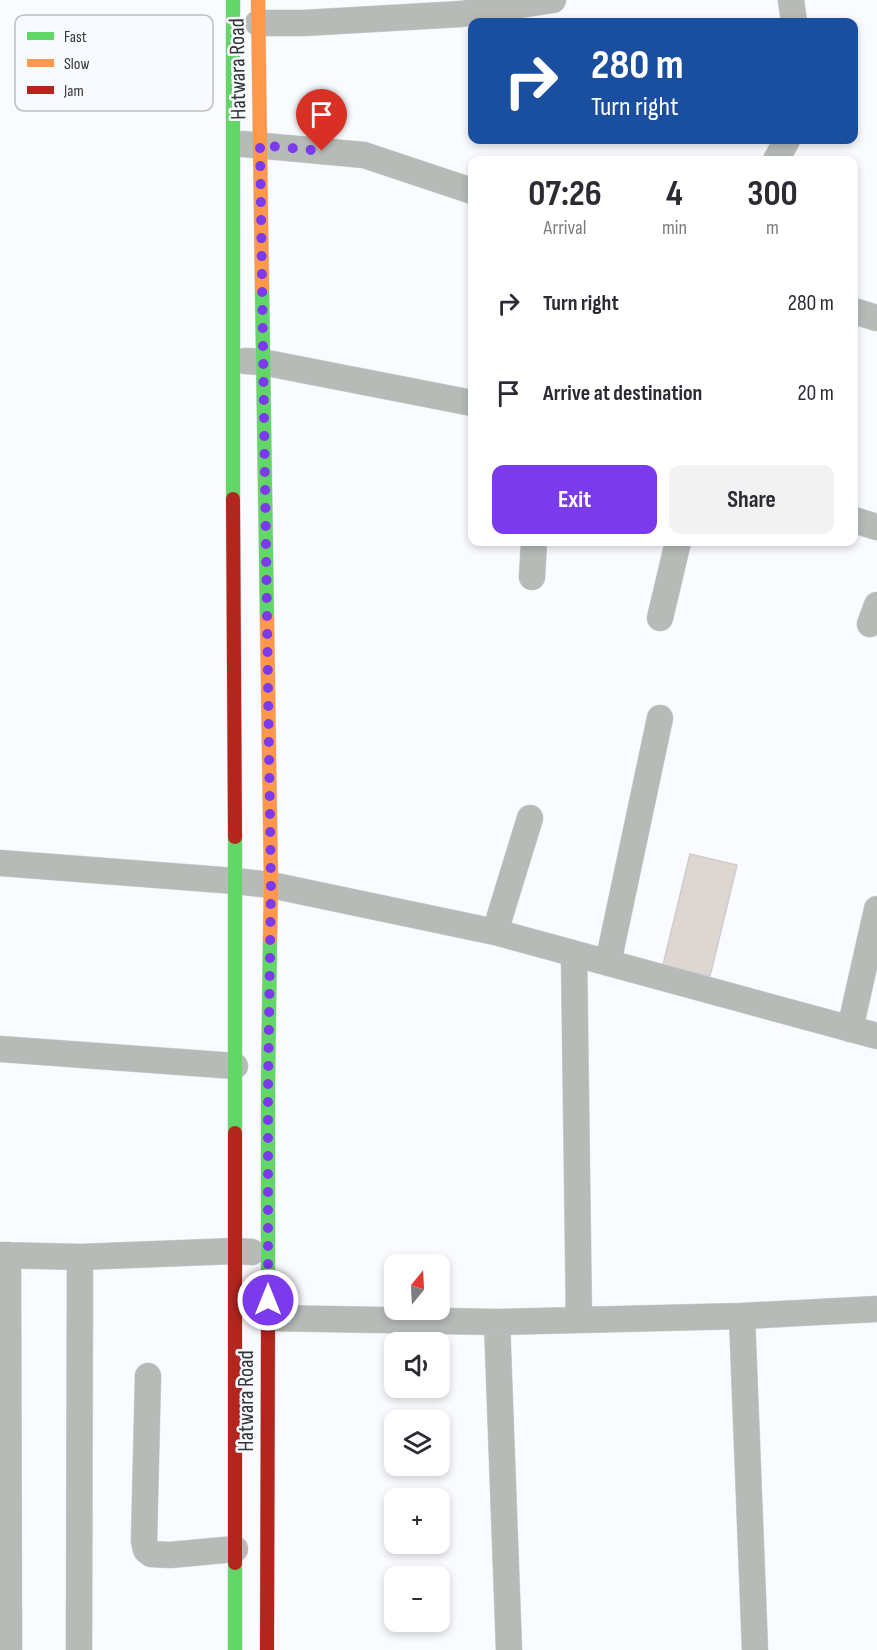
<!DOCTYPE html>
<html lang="en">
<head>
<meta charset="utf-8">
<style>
	body { margin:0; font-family:"Sofia Sans Condensed",sans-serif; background:#f2f2f3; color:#2b2b33; height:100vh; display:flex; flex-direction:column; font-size:22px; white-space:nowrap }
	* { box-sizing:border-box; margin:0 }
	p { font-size:20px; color:#7c7c81 }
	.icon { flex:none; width:33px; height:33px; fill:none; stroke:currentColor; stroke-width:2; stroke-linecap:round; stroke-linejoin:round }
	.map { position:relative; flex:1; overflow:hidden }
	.side { position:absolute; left:468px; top:156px; width:390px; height:390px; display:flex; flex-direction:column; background:#fff; border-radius:12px; box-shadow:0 3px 9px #0003 }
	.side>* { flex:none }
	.banner { position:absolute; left:468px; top:18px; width:390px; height:126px; border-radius:12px; box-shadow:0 3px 9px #0003; background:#1a4fa0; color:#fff; overflow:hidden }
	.needle { width:39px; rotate:18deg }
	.controls { position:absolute; left:384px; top:1254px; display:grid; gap:12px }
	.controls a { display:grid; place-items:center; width:66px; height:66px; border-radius:12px; background:#fff; box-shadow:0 3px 9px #0003; font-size:30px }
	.pin { position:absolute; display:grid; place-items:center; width:51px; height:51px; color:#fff; margin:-62px -26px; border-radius:50% 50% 50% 0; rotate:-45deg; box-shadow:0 0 6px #0007 }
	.pin .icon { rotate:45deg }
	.me { position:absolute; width:66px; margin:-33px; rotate:0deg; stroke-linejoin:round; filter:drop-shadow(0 0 4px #0008) }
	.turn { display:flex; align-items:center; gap:21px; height:126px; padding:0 24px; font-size:27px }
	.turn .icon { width:78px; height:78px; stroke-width:2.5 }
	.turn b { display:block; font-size:42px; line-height:51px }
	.eta { display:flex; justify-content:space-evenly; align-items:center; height:102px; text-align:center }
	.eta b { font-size:36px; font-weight:700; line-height:42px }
	.action { display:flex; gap:12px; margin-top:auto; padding:12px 24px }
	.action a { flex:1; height:69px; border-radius:12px; background:#7c3aed; color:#fff; font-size:24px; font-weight:700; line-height:69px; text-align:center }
	.action a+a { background:#f2f2f3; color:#2b2b33 }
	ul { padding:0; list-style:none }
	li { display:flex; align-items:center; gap:18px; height:90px; padding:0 24px }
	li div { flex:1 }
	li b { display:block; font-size:22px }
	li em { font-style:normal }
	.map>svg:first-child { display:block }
	.building { fill:#ded6d0; stroke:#cecdce; stroke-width:1.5 }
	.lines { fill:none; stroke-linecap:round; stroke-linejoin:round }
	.street-casing { stroke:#d6d7d9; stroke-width:27 }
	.fast-casing { stroke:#d6d7d9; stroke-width:15 }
	.slow-casing { stroke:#d6d7d9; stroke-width:15 }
	.jam-casing { stroke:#d6d7d9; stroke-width:15 }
	.street { stroke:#b6bbb8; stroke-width:26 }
	.fast { stroke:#63d668; stroke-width:14 }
	.slow { stroke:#ff974d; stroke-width:14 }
	.jam { stroke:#b3261e; stroke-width:14 }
	.route { stroke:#7c3aed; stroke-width:10; stroke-dasharray:0 18 }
	.labels { text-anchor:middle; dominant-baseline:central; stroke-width:5; stroke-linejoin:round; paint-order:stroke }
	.street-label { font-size:22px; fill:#323336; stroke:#f8faff }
	.key { fill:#f8faff; stroke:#bdbec3; stroke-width:1.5 }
	.key-label { font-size:16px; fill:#323336 }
</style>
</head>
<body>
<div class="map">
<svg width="877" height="1650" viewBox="0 0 877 1650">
	<rect width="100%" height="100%" fill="#f9fbfe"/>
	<path class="building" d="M690 854 737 865 710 976 663 965Z"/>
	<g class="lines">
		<defs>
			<path id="street" d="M791 0 794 22
				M258 23H304L461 14 553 0
				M243 144 364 155 472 191
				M776 160 787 140
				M854 311 877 318
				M245 361 262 362 472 403
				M854 520 877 527
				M532 577 534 542
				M660 618 678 542
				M870 624 877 605
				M0 863 235 881 271 885 495 932 877 1036
				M495 932 530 818
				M574 954 579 1320
				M608 963 660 718
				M850 1029 877 909
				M0 1049 235 1066
				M0 1255 80 1257 235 1251 252 1252
				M8 1255 9 1650
				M742 1316 877 1309
				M268 1318 497 1322 742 1316 755 1650
				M497 1322 509 1650
				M148 1376 144 1541 146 1550 151 1554 170 1555 235 1549
				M79 1650 80 1257"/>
			<path id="fast" d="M233 0V499
				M262 288 267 619
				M235 1133V837
				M268 1324V1088L270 938
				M235 1563V1650"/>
			<path id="slow" d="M258 0 262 288
				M267 619 271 885 270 938"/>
			<path id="jam" d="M233 499 235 837
				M235 1563V1133
				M267 1650 268 1324"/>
		</defs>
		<use href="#street" class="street-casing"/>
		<use href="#fast" class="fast-casing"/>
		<use href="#slow" class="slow-casing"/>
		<use href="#jam" class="jam-casing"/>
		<use href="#street" class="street"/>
		<use href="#fast" class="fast"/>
		<use href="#slow" class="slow"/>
		<use href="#jam" class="jam"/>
	</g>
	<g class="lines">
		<path class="route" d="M268 1300V1088L271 885 260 145 322 151"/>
	</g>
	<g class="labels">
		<g class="street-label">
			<text transform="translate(238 69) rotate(-91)">Hatwara Road</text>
			<text transform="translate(246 1401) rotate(-90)">Hatwara Road</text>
		</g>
	</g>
	<rect x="15" y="15" width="198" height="96" rx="9" class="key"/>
	<rect x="27" y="32" width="27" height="8" fill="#63d668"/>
	<rect x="27" y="59" width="27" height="8" fill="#ff974d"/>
	<rect x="27" y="86" width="27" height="8" fill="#b3261e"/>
	<g class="key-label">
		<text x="64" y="42">Fast</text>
		<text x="64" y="69">Slow</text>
		<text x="64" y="96">Jam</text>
	</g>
</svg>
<div class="controls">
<a><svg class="needle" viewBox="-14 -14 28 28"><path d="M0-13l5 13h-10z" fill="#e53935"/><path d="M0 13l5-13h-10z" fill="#7c7c81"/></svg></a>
<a><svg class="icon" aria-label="sound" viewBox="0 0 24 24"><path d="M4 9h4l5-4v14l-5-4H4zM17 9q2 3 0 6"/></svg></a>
<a><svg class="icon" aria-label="layers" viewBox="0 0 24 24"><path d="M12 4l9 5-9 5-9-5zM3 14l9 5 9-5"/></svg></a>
<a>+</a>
<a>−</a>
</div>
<div class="pin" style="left:322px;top:151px;background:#d93025"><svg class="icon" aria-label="arrive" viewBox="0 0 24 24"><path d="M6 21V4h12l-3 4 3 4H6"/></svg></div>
<svg class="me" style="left:268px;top:1300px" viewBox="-20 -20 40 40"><circle r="17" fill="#7c3aed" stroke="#fff" stroke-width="3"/><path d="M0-11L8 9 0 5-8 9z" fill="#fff"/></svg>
<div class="banner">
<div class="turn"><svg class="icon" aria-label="right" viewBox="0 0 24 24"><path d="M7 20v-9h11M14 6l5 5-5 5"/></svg><div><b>280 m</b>Turn right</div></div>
</div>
<section class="side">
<div class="eta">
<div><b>07:26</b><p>Arrival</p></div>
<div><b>4</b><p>min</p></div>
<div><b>300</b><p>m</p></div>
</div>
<ul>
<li><svg class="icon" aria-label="right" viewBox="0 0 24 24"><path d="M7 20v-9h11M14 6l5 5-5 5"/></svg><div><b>Turn right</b></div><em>280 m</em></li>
<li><svg class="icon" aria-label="arrive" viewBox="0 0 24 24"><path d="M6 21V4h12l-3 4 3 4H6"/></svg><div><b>Arrive at destination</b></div><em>20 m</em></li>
</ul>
<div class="action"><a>Exit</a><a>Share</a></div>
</section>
</div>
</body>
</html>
